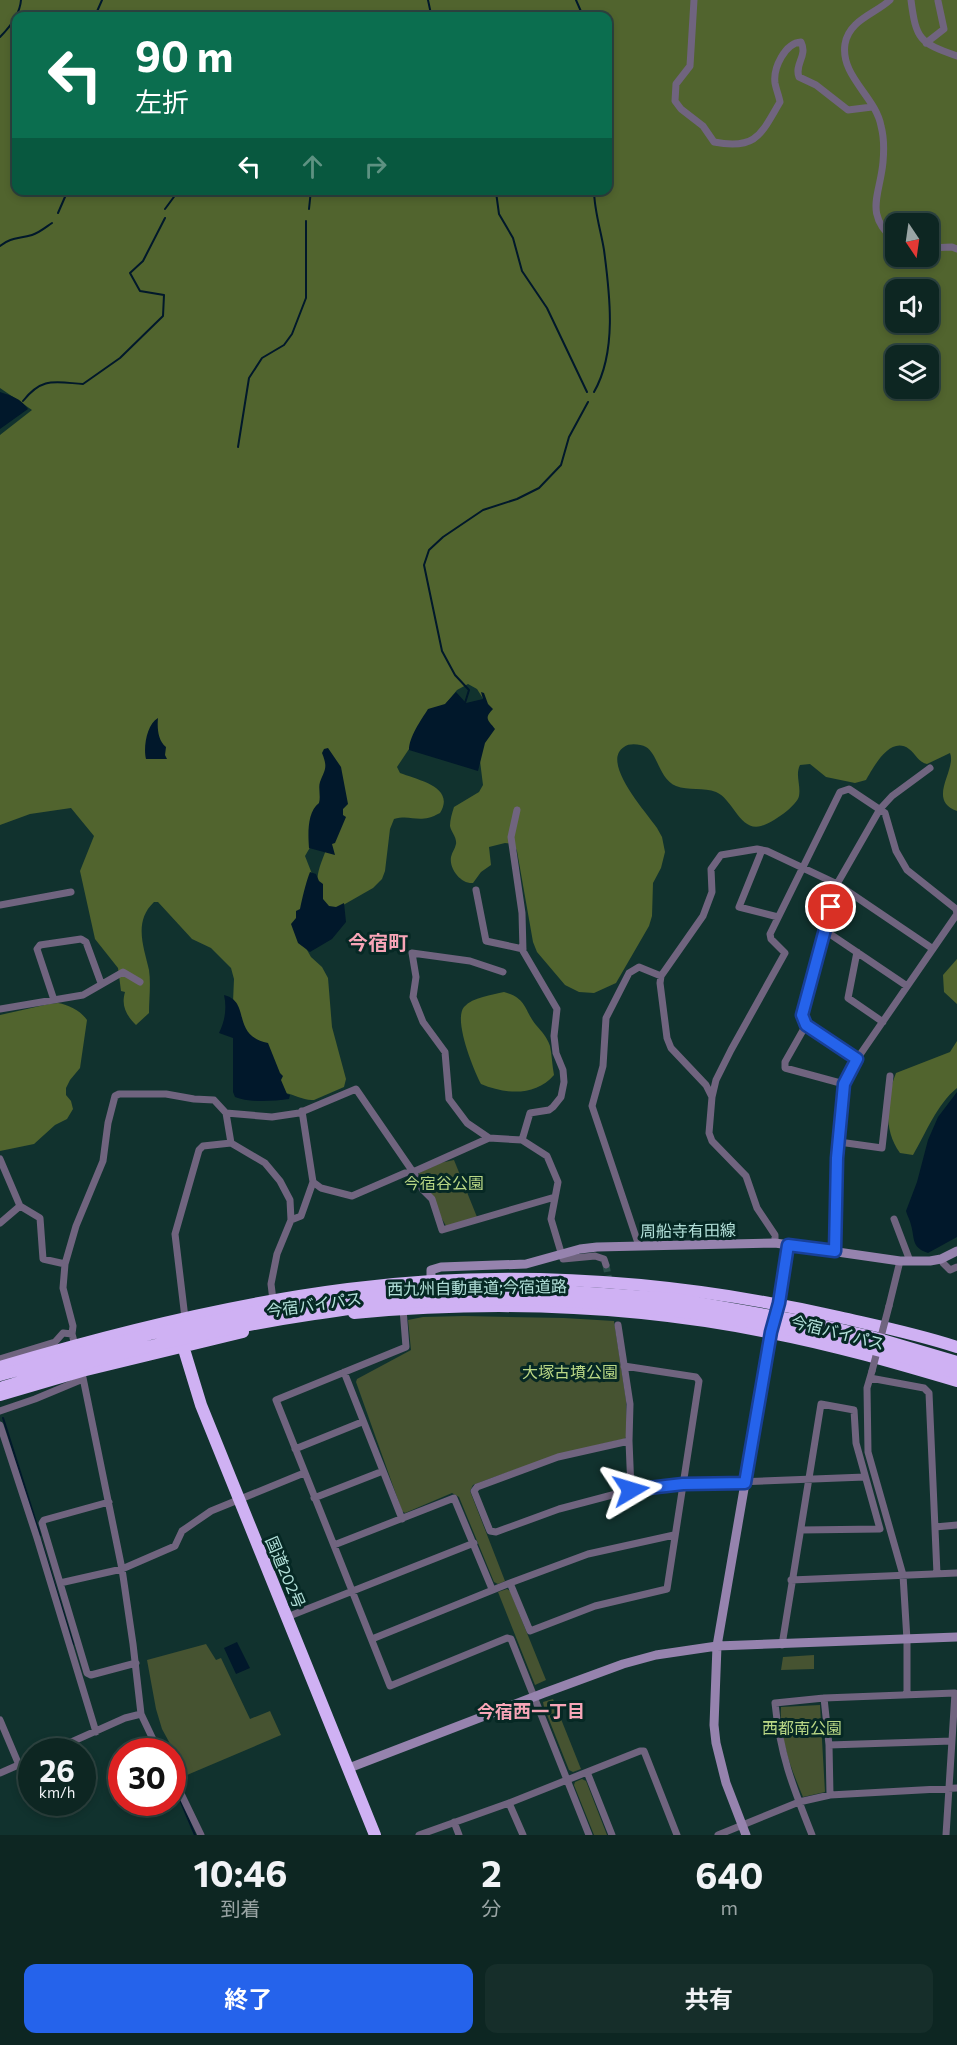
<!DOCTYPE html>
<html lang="ja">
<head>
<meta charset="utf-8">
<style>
	body { margin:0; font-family:Commissioner,"Noto Sans JP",sans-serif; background:#162e2a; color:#f1f3f6; height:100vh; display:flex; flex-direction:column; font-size:22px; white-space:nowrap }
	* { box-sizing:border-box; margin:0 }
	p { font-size:20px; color:#9aa5a5 }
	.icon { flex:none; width:33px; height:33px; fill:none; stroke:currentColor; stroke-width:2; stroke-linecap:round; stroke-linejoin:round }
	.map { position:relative; height:1835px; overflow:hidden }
	.side { display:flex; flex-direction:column; background:#0d2622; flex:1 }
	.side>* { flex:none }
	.banner { position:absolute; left:12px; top:12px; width:600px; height:183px; border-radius:12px; box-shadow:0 3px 9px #0003,0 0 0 2px #2d4340; background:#0b6e4f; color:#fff; overflow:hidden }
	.needle { width:39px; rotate:167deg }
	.buttons { position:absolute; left:885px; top:213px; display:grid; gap:12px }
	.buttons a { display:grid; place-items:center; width:54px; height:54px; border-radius:12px; background:#0d2622; box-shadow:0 3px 9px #0003,0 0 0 2px #2d4340; font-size:30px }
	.speed { position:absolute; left:18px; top:1738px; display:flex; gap:12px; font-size:30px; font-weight:700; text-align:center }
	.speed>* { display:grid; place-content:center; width:78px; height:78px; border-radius:50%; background:#0d2622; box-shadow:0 3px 9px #0003,0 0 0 2px #2d4340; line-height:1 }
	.speed small { font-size:15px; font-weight:400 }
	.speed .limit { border:9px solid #d22; background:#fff; color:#111 }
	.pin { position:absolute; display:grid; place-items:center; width:51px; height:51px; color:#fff; margin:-26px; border:3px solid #fff; border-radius:50%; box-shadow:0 2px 6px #0007 }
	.me { position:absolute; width:66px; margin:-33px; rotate:83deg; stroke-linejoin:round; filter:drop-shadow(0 0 4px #0008) }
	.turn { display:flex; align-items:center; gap:21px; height:126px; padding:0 24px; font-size:27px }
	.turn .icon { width:78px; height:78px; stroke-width:2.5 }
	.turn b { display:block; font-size:42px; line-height:51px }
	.lanes { display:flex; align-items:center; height:57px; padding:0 24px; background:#0003; justify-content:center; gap:30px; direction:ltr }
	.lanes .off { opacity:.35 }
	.eta { display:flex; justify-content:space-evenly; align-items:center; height:102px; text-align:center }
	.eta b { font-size:36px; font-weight:700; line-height:42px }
	.primary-button { display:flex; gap:12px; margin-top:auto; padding:12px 24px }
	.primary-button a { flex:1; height:69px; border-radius:12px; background:#2563eb; color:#fff; font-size:24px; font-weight:700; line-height:69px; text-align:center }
	.primary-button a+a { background:#162e2a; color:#f1f3f6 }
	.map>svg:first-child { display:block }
	.green { fill:#465331 }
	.forest { fill:#51642e; fill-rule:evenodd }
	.water { fill:#01182b }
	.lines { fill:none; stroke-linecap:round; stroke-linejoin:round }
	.stream { stroke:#01182b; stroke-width:2 }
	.street-tunnel { stroke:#294c48; stroke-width:7; stroke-dasharray:7 3.5; stroke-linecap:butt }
	.street { stroke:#70647f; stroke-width:7 }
	.secondary { stroke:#9683ae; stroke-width:9 }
	.highway { stroke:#cfb1f3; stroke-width:12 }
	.street-bridge { stroke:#70647f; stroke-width:7 }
	.highway-bridge { stroke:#cfb1f3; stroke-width:12 }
	.route-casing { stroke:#184099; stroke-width:15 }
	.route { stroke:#2563eb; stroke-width:10 }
	.labels { text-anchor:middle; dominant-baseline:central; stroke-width:6; stroke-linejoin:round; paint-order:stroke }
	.park-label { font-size:16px; fill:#b9d785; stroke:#062824 }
	.street-label { font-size:16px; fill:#b3e1da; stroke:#062824 }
	.neighbourhood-label { font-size:18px; font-weight:bold; fill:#f7a5b7; stroke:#062824 }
	.quarter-label { font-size:20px; font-weight:bold; fill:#f7a5b7; stroke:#062824 }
</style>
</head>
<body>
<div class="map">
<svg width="957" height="1835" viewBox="0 0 957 1835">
	<rect width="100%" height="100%" fill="#11322e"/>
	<path class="green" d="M454 1160 477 1217 446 1226 418 1176 419 1173 440 1163Z
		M464 1316 564 1318 614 1321 626 1400 627 1436 624 1439C572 1450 523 1466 473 1485L470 1491 505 1581 498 1584 494 1582 459 1497 452 1493 405 1513 402 1511 356 1382 357 1379 411 1350 408 1320 423 1317Z
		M507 1589 510 1591 546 1680 535 1685 498 1592Z
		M206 1644 216 1660 221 1658 250 1719 270 1711 281 1735 187 1775 162 1729 156 1709 147 1660Z
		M814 1655V1669L781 1670 783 1657Z
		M553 1699 581 1769 573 1772 569 1770 544 1707 543 1702Z
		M820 1705 825 1792 803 1797C791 1768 779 1738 781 1707Z
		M582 1779 586 1781 607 1835H594L574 1785 575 1782Z"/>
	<path class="forest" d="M0 0H957V811C926 800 957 770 950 753L927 764C918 762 916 754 909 749 890 735 873 768 866 780L855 783 826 777 810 764 800 765C795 775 801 785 799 796 797 806 771 824 761 826 740 832 733 799 716 792 704 787 688 791 676 786 659 779 658 754 646 747 640 744 629 743 624 747 600 762 647 813 657 828L662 837 665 852 661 868 653 883 652 916 649 926 616 983 594 993 579 992 565 985 537 952 533 942 517 851 514 844 505 843 489 847 491 865 481 872 473 883C461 884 449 869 451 857 452 852 455 849 456 844 457 837 451 832 450 826 450 820 452 813 454 807L479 792 483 785 480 761 485 718 489 708 477 689 468 684 457 690 411 746 397 767 400 773C418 780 456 787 440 813 418 825 413 814 394 819L390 829 385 871 382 879 373 888 338 908H329C311 887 317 873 326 850L312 844 305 856 314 879 299 936 311 957 322 967 328 978 332 1027 346 1079 344 1087 314 1100C303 1101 295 1094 284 1093L259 1044 242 1028 233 1002 234 979 231 968 211 948 192 939 158 902H154C133 922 144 947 149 970 151 984 149 999 149 1013L136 1025C126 1015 121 1006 125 992L121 991 118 968 95 939 80 871 94 836 71 808 30 814 0 825V435L32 410 0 388ZM16 16H608V190H16ZM896 224H928V256H896ZM896 290H928V322H896ZM896 356H928V388H896Z
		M957 959V1004L944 992 943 975Z
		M504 992C527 998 524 1010 536 1025 542 1032 547 1037 550 1046 552 1055 552 1065 554 1075 535 1097 505 1094 481 1084 474 1071 453 1020 464 1007 473 997 492 995 504 992Z
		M58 1003C69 1005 81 1011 87 1020L80 1068 70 1080 66 1088V1095L71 1101 73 1109 67 1119 55 1125 34 1144 0 1151V1015L49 1004Z
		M957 1041V1088C937 1104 926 1133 913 1155L900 1153C883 1130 886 1098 896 1073L950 1052Z"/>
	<path class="water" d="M0 392C12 396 20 398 28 409L0 429Z
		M456 692 466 703 483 699 481 692 484 693 488 704 493 709C483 719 489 721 495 729L485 743 478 771 409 750C409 737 421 720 428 709L445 704Z
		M158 718C157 728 158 741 166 747L165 755 167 759H146C143 747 147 724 158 718Z
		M328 748 341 767 348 804 343 809V815L346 817 335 843 332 844 335 855 309 848C308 834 307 812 319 803 321 796 318 788 320 782 325 769 328 768 322 753L324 749Z
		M310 872 316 874 319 881 323 884V899L329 906 336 907 344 903 346 922 332 939 310 952 298 943 291 924 296 918V911L300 909C302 899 306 882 310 872Z
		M224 995C252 1002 230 1035 268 1043L280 1073 283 1076 281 1080 287 1094 290 1095 289 1099C274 1101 249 1103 235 1097L233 1092V1038L219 1033C225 1021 227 1008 224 995Z
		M957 1092V1237L928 1253C911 1247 915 1239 911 1225 910 1220 907 1215 906 1211L917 1182 928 1140 938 1117Z
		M237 1642 250 1668 236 1674 224 1648Z"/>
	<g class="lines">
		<path class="stream" d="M576 0 583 16
			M95 16 102 0
			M428 16 431 14 428 0
			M0 37C10 27 20 14 21 0
			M594 190C594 210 601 231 604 250 610 295 617 352 594 392
			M496 192 499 214 513 238 522 271 547 308 587 392
			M165 209 179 190
			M309 209 311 190
			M58 213 68 190
			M0 246C11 237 19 239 32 235 39 233 46 227 52 223
			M23 401C42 377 54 382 83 384L120 358 163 316 164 295 140 291 130 273 143 261 165 218
			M238 447 249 378 262 358 284 345 292 334 306 298V221
			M465 703 469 690 455 675 442 651 424 565 429 550 443 537 483 510 517 499 539 488 561 465 569 437 588 402
			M3 1418 40 1535
			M41 1541 73 1644
			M147 1737 155 1752
			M181 1802 195 1835"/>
		<path class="street-tunnel" d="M606 1265 610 1286"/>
		<path class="street" d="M694 0 690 66 676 84 675 101 681 109 703 126 714 142C757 150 761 134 780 102 779 96 776 89 775 83 773 68 785 43 801 42 808 56 794 64 799 77L816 85 848 110 872 107
			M890 0C875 14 849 20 845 44 840 76 876 97 881 126 884 137 884 151 883 162 880 196 863 214 896 242
			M911 0C916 40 920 43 957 56
			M926 43 944 29 938 1
			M928 248 952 247 957 249
			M517 810 511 837 522 913 523 951 557 1009 554 1036 556 1053 563 1070 564 1082 561 1097 553 1107 549 1110 530 1113 522 1140
			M762 850 739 907 778 917
			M476 890 486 941 523 949
			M0 905 71 892
			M824 930 907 986
			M857 952 848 998 883 1022
			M54 1000 37 949 40 945 81 939 86 942 101 983
			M0 1009 83 995 123 972 140 982
			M806 1025 857 1059
			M844 1084 785 1068V1062L806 1025 802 1015 837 884 880 809 892 796 930 768
			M712 1097 716 1080 731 1050 785 953 771 939 770 934 840 792 849 789 885 813 896 851 907 870 956 909 957 914
			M302 1111 313 1182 321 1188 352 1196 405 1173 413 1172 423 1190 432 1199 442 1230 555 1197
			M226 1113 272 1117 299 1113 356 1089 413 1172 489 1138 522 1140 547 1156 558 1182 551 1219 563 1259 595 1256 604 1259 606 1265
			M489 1138 467 1123 449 1099 445 1052 423 1022 413 997 416 977 412 953 470 961 503 972
			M839 1142 882 1148 890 1076
			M0 1159 20 1206 40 1218 43 1259 65 1264
			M894 1219 910 1261
			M291 1220 301 1216 313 1182
			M0 1223 20 1206
			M775 1243V1235L757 1208 746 1176 712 1141 709 1133 712 1097 706 1085 671 1048 667 1038 660 983 661 976 703 916 712 892 711 869 721 855 757 849 767 851 837 884 933 949
			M639 1246 592 1106 603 1066 606 1018 629 973 639 967 661 976
			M835 1251 837 1158 844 1084 857 1059 957 914
			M941 1259 943 1263 950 1270 957 1267
			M889 1306 900 1261
			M778 1307 788 1245
			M403 1309 406 1347 276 1400 390 1686 507 1638 511 1639 589 1835
			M185 1318 175 1234 199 1150 203 1146 231 1143 265 1163 280 1181 290 1200 291 1220 277 1254 271 1284 273 1300
			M618 1325 630 1404 629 1441 631 1490
			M76 1349 72 1334 73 1326 63 1288 65 1264 76 1226 103 1161 108 1123 115 1096 119 1094H166L194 1099 214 1100 226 1113 231 1143
			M0 1359 55 1342 63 1333 72 1334
			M624 1366 696 1377 699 1381 667 1589 595 1606 530 1631 510 1583 588 1554 674 1535
			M81 1368 122 1569 133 1644 141 1714 159 1752
			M872 1371 867 1388 868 1452 903 1575 907 1640V1694
			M344 1372 402 1519
			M870 1378 924 1388 929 1393 937 1574
			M0 1411 35 1399 83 1379
			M0 1425 37 1538 96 1732
			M629 1441 558 1457 477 1487 474 1491 490 1531 496 1532 559 1509 631 1490 683 1484 865 1477
			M295 1449 362 1422
			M314 1498 383 1471
			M109 1502 44 1520 42 1523 87 1673 91 1675 136 1663
			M935 1527 957 1525
			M334 1545 454 1498 492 1589
			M791 1580 957 1573
			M60 1583 122 1569 175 1546 182 1531 211 1511 304 1473
			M287 1617 474 1543
			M372 1639 510 1583
			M782 1645 821 1404 854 1410 856 1443 880 1529 801 1530
			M824 1698 829 1745 830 1795
			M0 1720 19 1765
			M829 1745 952 1741
			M49 1752 125 1718 141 1714
			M587 1772 612 1835
			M0 1773 32 1759
			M172 1775 201 1835
			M509 1803 523 1835
			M454 1822 459 1835
			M419 1835 509 1803 640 1751H644L677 1835
			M718 1835 799 1802 830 1795 957 1788
			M812 1835C793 1787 780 1755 775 1703L824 1698 955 1693 946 1835"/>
		<path class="secondary" d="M431 1282V1270L441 1267 526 1264 580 1249 597 1247 775 1243 900 1261H930L941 1259 957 1251
			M349 1768 544 1693 623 1664 656 1655 717 1646 957 1637
			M746 1835 726 1783 716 1743 714 1725 717 1646 771 1332"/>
		<path class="highway" d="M354 1313C493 1300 635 1305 772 1333 834 1345 896 1363 957 1381
			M184 1339 183 1346 201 1405 375 1835
			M0 1367C114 1333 230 1304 348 1289 512 1268 678 1281 839 1317 878 1326 918 1334 957 1347
			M0 1395 82 1371 243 1332"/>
		<path class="street-bridge" d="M872 1371 889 1306"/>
		<path class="highway-bridge" d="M0 1375 150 1334 275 1308 404 1292 465 1289 561 1291 675 1299 812 1323 872 1337 957 1362
			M0 1388C104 1356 206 1330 314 1314 345 1310 376 1304 407 1302 592 1290 780 1317 957 1373"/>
	</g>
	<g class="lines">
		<defs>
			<path id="route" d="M631 1490 683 1484 745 1483 771 1332 779 1303 788 1245 835 1251 837 1158 844 1084 857 1059 806 1025 802 1015 831 907"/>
		</defs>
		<use href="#route" class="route-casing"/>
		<use href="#route" class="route"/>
	</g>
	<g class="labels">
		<g class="park-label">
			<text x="444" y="1182">今宿谷公園</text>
			<text x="570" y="1371">大塚古墳公園</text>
			<text x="802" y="1727">西都南公園</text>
		</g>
		<g class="street-label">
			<text transform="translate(688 1230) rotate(-1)">周船寺有田線</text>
			<text transform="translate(477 1287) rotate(-1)">西九州自動車道;今宿道路</text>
			<text transform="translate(314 1304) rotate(-8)">今宿バイパス</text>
			<text transform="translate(838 1332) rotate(14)">今宿バイパス</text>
			<text transform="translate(286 1572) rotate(67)">国道202号</text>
		</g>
		<g class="neighbourhood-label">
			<text x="531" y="1711">今宿西一丁目</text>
		</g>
		<g class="quarter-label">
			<text x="378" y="942">今宿町</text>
		</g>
	</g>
</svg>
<div class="buttons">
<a><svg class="needle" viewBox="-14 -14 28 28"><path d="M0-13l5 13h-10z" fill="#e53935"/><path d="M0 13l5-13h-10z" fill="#9aa5a5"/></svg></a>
<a><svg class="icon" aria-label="sound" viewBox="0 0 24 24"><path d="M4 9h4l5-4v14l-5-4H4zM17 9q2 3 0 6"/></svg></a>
<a><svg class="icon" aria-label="layers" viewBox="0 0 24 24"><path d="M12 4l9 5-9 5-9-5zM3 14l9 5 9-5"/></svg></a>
</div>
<div class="speed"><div>26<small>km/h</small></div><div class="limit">30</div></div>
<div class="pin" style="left:831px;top:907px;background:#d93025"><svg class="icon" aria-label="arrive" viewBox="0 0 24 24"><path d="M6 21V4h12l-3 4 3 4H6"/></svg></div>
<svg class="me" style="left:631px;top:1490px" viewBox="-20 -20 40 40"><path d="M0-17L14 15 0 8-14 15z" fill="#2563eb" stroke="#fff" stroke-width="4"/></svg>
<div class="banner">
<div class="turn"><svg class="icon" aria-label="left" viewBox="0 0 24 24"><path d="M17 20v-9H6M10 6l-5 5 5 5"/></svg><div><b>90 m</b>左折</div></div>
<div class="lanes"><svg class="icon" aria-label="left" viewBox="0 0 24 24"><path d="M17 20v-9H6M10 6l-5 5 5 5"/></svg><svg class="icon off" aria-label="ahead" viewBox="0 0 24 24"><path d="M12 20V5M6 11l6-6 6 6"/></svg><svg class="icon off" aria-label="right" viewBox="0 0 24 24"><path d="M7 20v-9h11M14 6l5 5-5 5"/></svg></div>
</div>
</div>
<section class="side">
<div class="eta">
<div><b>10:46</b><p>到着</p></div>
<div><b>2</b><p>分</p></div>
<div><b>640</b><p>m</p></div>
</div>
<div class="primary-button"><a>終了</a><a>共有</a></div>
</section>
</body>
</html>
